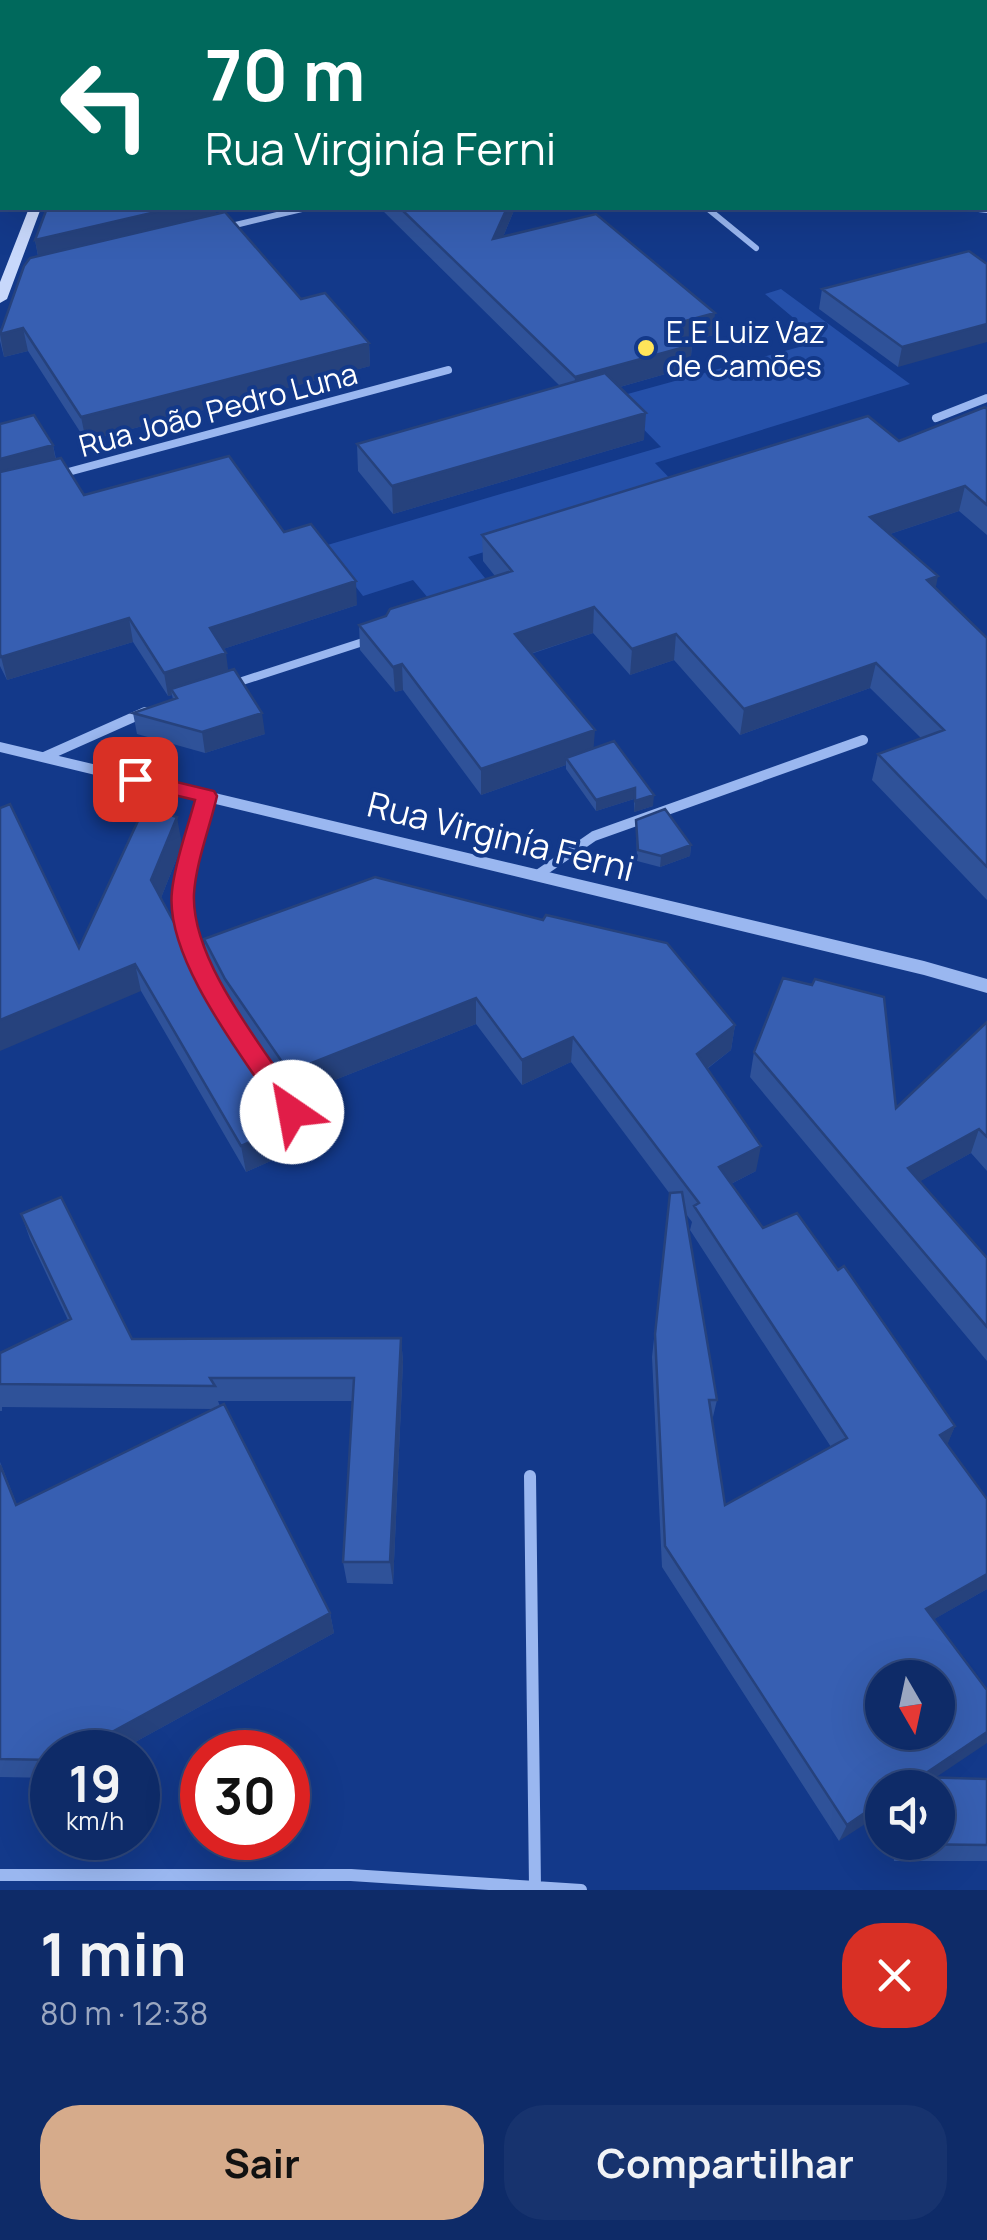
<!DOCTYPE html>
<html lang="pt">
<head>
<meta charset="utf-8">
<style>
	body { margin:0; font-family:Manrope,sans-serif; background:#17336e; color:#f1f3f6; height:100vh; display:flex; flex-direction:column; font-size:38px; white-space:nowrap }
	* { box-sizing:border-box; margin:0 }
	p { font-size:32px; color:#9ba7c0 }
	.icon { flex:none; width:55px; height:55px; fill:none; stroke:currentColor; stroke-width:2; stroke-linecap:round; stroke-linejoin:round }
	.map { position:relative; height:1890px; overflow:hidden }
	.drawer { display:flex; flex-direction:column; background:#0e2b68; flex:1 }
	.drawer>* { flex:none }
	.hud { position:absolute; left:0px; top:0px; width:988px; height:210px; box-shadow:0 10px 40px #0002,0 0 0 2px #2e477c; background:#00695c; color:#fff; overflow:hidden }
	.needle { width:65px; rotate:171deg }
	.tools { position:absolute; left:865px; top:1660px; display:grid; gap:20px }
	.tools a { display:grid; place-items:center; width:90px; height:90px; border-radius:50%; background:#0e2b68; box-shadow:0 10px 40px #0002,0 0 0 2px #2e477c; font-size:50px }
	.speed { position:absolute; left:30px; top:1730px; display:flex; gap:20px; font-size:50px; font-weight:700; text-align:center }
	.speed>* { display:grid; place-content:center; width:130px; height:130px; border-radius:50%; background:#0e2b68; box-shadow:0 10px 40px #0002,0 0 0 2px #2e477c; line-height:1 }
	.speed small { font-size:25px; font-weight:400 }
	.speed .limit { border:15px solid #d22; background:#fff; color:#111 }
	.pin { position:absolute; display:grid; place-items:center; width:85px; height:85px; color:#fff; margin:-42px; border-radius:20px; box-shadow:0 5px 15px #0006 }
	.me { position:absolute; width:110px; margin:-55px; rotate:327deg; stroke-linejoin:round; filter:drop-shadow(0 0 8px #0008) }
	.turn { display:flex; align-items:center; gap:35px; height:210px; padding:0 40px; font-size:45px }
	.turn .icon { width:130px; height:130px; stroke-width:2.5 }
	.turn b { display:block; font-size:70px; line-height:85px }
	.round { display:grid; place-items:center; flex:none; width:105px; height:105px; border-radius:40px; background:#17336e }
	.summary { display:flex; align-items:center; justify-content:space-between; height:170px; padding:0 40px }
	h1 { font-size:60px; font-weight:700; line-height:75px }
	.button { display:flex; gap:20px; margin-top:auto; padding:20px 40px }
	.button a { flex:1; height:115px; border-radius:40px; background:#d6ab8b; color:#111; font-size:40px; font-weight:700; line-height:115px; text-align:center }
	.button a+a { background:#17336e; color:#f1f3f6 }
	.map>svg:first-child { display:block }
	.green { fill:#2550a9 }
	.lines { fill:none; stroke-linecap:round; stroke-linejoin:round }
	.minor-far3 { stroke:#9ab7f0; stroke-width:6 }
	.minor-far2 { stroke:#9ab7f0; stroke-width:8 }
	.minor-far1 { stroke:#9ab7f0; stroke-width:10 }
	.minor { stroke:#9ab7f0; stroke-width:12 }
	.tertiary { fill:#9ab7f0; fill-rule:evenodd }
	.secondary { fill:#c8d8fb; fill-rule:evenodd }
	.wall { fill:#2f5299; fill-rule:evenodd }
	.shaded-wall { fill:#26427d }
	.building { fill:#375fb2; stroke:#26427d; stroke-width:2.5; fill-rule:evenodd }
	.route { fill:#e11d48; stroke:#92132f; stroke-width:2.5 }
	.poi-dot { fill:#ffe45a; stroke:#13398a; stroke-width:4 }
	.labels { text-anchor:middle; dominant-baseline:central; stroke-width:8; stroke-linejoin:round; paint-order:stroke }
	.far-poi-label { font-size:30px; fill:#fff; stroke:#13398a; text-anchor:start }
	.far-street-label { font-size:30px; fill:#fff; stroke:#13398a }
	.street-label { font-size:35px; fill:#fff; stroke:#13398a }
</style>
</head>
<body>
<div class="map">
<svg width="987" height="1890" viewBox="0 0 987 1890">
	<rect width="100%" height="100%" fill="#13398a"/>
	<path class="green" d="M781 289 910 384 655 463 682 491 468 557 497 593 439 611 413 580 363 596 324 546 661 447 613 398 821 341 765 294Z"/>
	<g class="lines">
		<path class="minor-far3" d="M553 0 557 2
			M707 208 756 248
			M970 208 987 210
			M227 227 306 208"/>
		<path class="minor-far2" d="M936 418 987 398
			M57 475 448 370
			M233 684 369 640"/>
		<path class="minor-far1" d="M44 757 145 712
			M207 796C173 923 182 941 252 1049
			M536 876 594 836 863 740
			M266 1071 292 1112"/>
		<path class="minor" d="M530 1476 535 1887
			M0 1875H351L581 1890"/>
		<path class="tertiary" d="M0 742 924 961 987 979V993L924 975 0 752Z"/>
		<path class="secondary" d="M0 61H2V67H0Z
			M985 83H987V89H985Z
			M0 91H2V97H0Z
			M2 116V128L0 129V117Z
			M985 116H987V124H985Z
			M29 208H41L7 299 0 303V282Z"/>
	</g>
	<path class="wall" d="M0 0H34L33 2H2V10L0 7Z
		M639 0H987L985 2H639Z
		M380 208H515L503 237 713 335 689 342 692 345 690 367 620 387 644 440 393 514 358 471 357 444 560 386Z
		M216 209V214L301 299 369 343 370 366 86 441 28 351 4 357 0 341V330L38 256 35 240Z
		M987 264 898 367 819 309 822 289Z
		M987 409V535L959 511 890 534 936 588 987 638V900L872 780 878 754 921 738 870 688 740 735 674 660 630 675 593 633 531 654 594 748 653 806 634 812V799L596 811 566 769V765L481 795 403 690 395 692 360 650 359 625 495 576 483 561 482 535 899 441Z
		M0 424 53 445 56 459 84 495 284 532 357 605 223 649 228 671 265 734 205 753 137 734 133 713 173 699 172 695 168 696 133 642 7 680 0 666Z
		M636 820 691 845 690 856 660 867 637 861Z
		M182 845 161 898 209 987 271 1076 275 1103 267 1107 284 1155 246 1172 141 991 79 948Z
		M204 939 735 1025 731 1050 707 1069 756 1171 731 1184 763 1228 955 1426 947 1444 987 1499V1589L934 1619 936 1777 987 1779V1861H894L892 1842H938V1788H882L839 1841 662 1567 652 1357 670 1194 571 1062 522 1085 476 1024 292 1097 229 1005 208 964ZM686 1214 692 1222 690 1230 831 1447 725 1505 712 1421 717 1400Z
		M987 1022V1171L971 1153 920 1181 987 1258V1361L750 1077 754 1052 896 1108Z
		M21 1214 132 1339 401 1338 403 1362 393 1584 347 1583 343 1562 353 1401H218L220 1406 330 1613 334 1633 117 1752H52V1778L0 1777V1462L17 1505 214 1409 2 1407V1411H0V1353L68 1320 30 1239Z"/>
	<path class="shaded-wall" d="M173 208H223L216 209 217 222 40 265 35 240Z
		M507 208H515L493 261V239Z
		M715 313 713 335 668 348 670 325Z
		M987 324V342L898 367 902 347Z
		M23 328 28 351 4 357 0 334Z
		M369 343 370 366 86 441 81 417Z
		M692 345 690 367 574 400 575 377Z
		M646 413 644 440 393 514 392 486Z
		M53 445 57 468 0 483V459Z
		M965 486 959 511 866 542 870 517Z
		M938 576 933 602 927 580Z
		M356 581 357 605 214 652 210 628Z
		M594 607 593 633 514 659 515 634Z
		M129 618 133 642 7 680 1 657Z
		M676 634 674 660 630 675 632 649Z
		M226 653 229 677 171 689 172 695 168 696 164 673Z
		M876 663 870 688 740 735 744 709Z
		M402 664 403 690 395 692 393 667Z
		M262 713 265 734 205 753 202 732Z
		M595 730 593 756 566 758V765L481 795V769Z
		M635 788 634 799 596 811V800Z
		M654 795 653 806 634 812 635 801Z
		M177 817 182 845 157 908 151 880Z
		M691 845 690 856 660 867 661 856Z
		M135 964 141 991 0 1051V1020Z
		M476 998V1024L292 1097 289 1072Z
		M735 1025 731 1050 693 1079 697 1054Z
		M573 1037 571 1062 522 1085V1060Z
		M271 1076 275 1103 257 1110 252 1084Z
		M280 1129 284 1155 246 1172 241 1146Z
		M979 1129 971 1153 901 1192 908 1168Z
		M761 1146 756 1171 715 1192 719 1167Z
		M401 1338 403 1362 393 1584 390 1562Z
		M955 1426 946 1448 940 1435Z
		M987 1574V1589L917 1629 926 1609Z
		M330 1613 334 1633 117 1752H94L90 1744Z
		M987 1732V1743L920 1788V1777Z
		M882 1801V1813L839 1841 847 1825Z"/>
	<path class="building" d="M112 0H509L513 2H115Z
		M658 0H987V14L985 15V2H662Z
		M47 208H173L35 240Z
		M400 208H507L493 239 596 214 715 313 670 325 692 345 575 377Z
		M225 212 301 299 325 293 369 343 81 417 23 328 0 334 24 266 30 258Z
		M969 251 987 264V324L902 347 822 289Z
		M605 373 646 413 392 486 357 444Z
		M985 407 987 409V505L965 486 870 517 938 576 927 580 987 638V867L878 754 944 730 876 663 744 709 676 634 632 649 594 607 515 634 595 730 481 769 402 664 393 667 359 625 386 616 390 609 512 571 482 535 868 416 899 441Z
		M34 415 53 445 0 459V424Z
		M229 456 284 532 311 524 356 581 210 628 226 653 164 673 129 618 1 657 0 654V472L61 458 84 495Z
		M234 669 262 713 202 732 133 713 177 698 171 689Z
		M614 741 654 795 635 801V788L596 800 566 758Z
		M10 804 79 948 144 808 177 817 151 880 209 987 271 1076 252 1084 280 1129 241 1146 135 964 0 1020V808Z
		M665 809 691 845 661 856 638 850 636 820Z
		M375 877 543 920 546 915 667 943 735 1025 697 1054 761 1146 719 1167 763 1228 797 1213 838 1270 844 1266 955 1426 940 1435 987 1499V1574L926 1609 987 1690V1732L920 1777 987 1779V1845L903 1844V1842H938V1788H882V1801L847 1825 665 1546 655 1334 670 1193 682 1192 717 1400H709L725 1505 847 1438 694 1206 699 1203 573 1037 522 1060 476 998 289 1072 225 979 204 939ZM882 1678H938V1732H882Z
		M783 978 812 985 815 979 884 997 896 1108 987 1022V1137L979 1129 908 1168 987 1258V1327L754 1052Z
		M61 1197 132 1339 401 1338 390 1562H343L354 1378H210L215 1386 0 1384V1353L71 1319 21 1214Z
		M224 1404 330 1613 90 1744 94 1752H52V1760L0 1759V1465L16 1505Z"/>
	<path class="route" d="M135 772 214 791 217 796C210 827 196 862 194 894 191 962 265 1049 301 1105L305 1112 301 1119H284C247 1062 164 960 172 891 175 861 187 830 195 800L128 784 125 779 128 774Z"/>
	<circle class="poi-dot" cx="646" cy="348" r="10"/>
	<g class="labels">
		<g class="far-poi-label">
			<text x="666" y="331">E.E Luiz Vaz<tspan x="666" dy="34">de Camões</tspan></text>
		</g>
		<g class="far-street-label">
			<text transform="translate(218 409) rotate(-15)">Rua João Pedro Luna</text>
		</g>
		<g class="street-label">
			<text transform="translate(501 836) rotate(14)">Rua Virginía Ferni</text>
		</g>
	</g>
</svg>
<div class="tools">
<a><svg class="needle" viewBox="-14 -14 28 28"><path d="M0-13l5 13h-10z" fill="#e53935"/><path d="M0 13l5-13h-10z" fill="#9ba7c0"/></svg></a>
<a><svg class="icon" aria-label="sound" viewBox="0 0 24 24"><path d="M4 9h4l5-4v14l-5-4H4zM17 9q2 3 0 6"/></svg></a>
</div>
<div class="speed"><div>19<small>km/h</small></div><div class="limit">30</div></div>
<div class="pin" style="left:135px;top:779px;background:#d93025"><svg class="icon" aria-label="arrive" viewBox="0 0 24 24"><path d="M6 21V4h12l-3 4 3 4H6"/></svg></div>
<svg class="me" style="left:292px;top:1112px" viewBox="-20 -20 40 40"><circle r="19" fill="#fff"/><path d="M0-13L10 11 0 6-10 11z" fill="#e11d48"/></svg>
<div class="hud">
<div class="turn"><svg class="icon" aria-label="left" viewBox="0 0 24 24"><path d="M17 20v-9H6M10 6l-5 5 5 5"/></svg><div><b>70 m</b>Rua Virginía Ferni</div></div>
</div>
</div>
<section class="drawer">
<div class="summary"><div><h1>1 min</h1><p>80 m · 12:38</p></div><a class="round" style="background:#d93025;color:#fff"><svg class="icon" aria-label="close" viewBox="0 0 24 24"><path d="M6 6l12 12M18 6L6 18"/></svg></a></div>
<div class="button"><a>Sair</a><a>Compartilhar</a></div>
</section>
</body>
</html>
